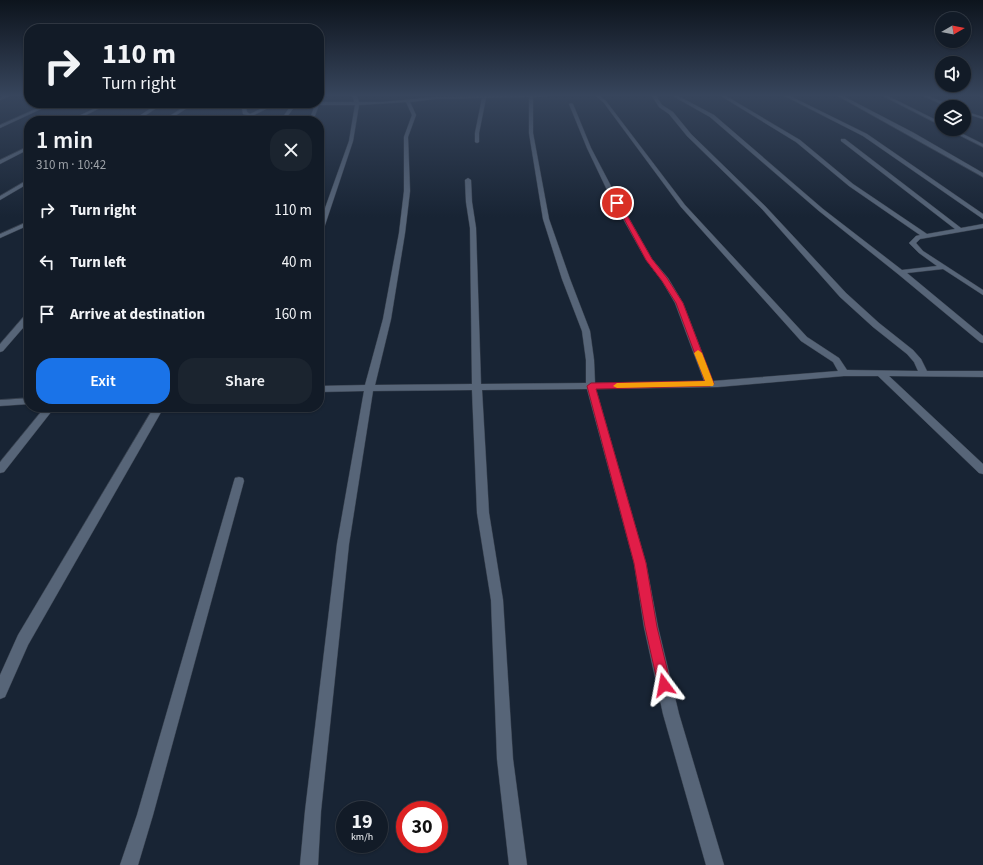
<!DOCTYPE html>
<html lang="en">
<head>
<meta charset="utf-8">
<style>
	body { margin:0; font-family:"Source Sans 3",sans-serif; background:#1b242f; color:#f1f3f6; height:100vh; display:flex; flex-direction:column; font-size:15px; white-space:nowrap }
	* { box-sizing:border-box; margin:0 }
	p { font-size:13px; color:#9ca1a7 }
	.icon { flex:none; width:22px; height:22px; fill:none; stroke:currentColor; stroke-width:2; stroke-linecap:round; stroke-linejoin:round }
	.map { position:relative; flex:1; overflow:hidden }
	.drawer { position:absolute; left:24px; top:116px; width:300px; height:296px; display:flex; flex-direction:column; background:#121b27; border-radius:16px; box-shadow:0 1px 3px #0004,0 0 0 1px #313944 }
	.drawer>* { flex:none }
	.top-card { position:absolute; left:24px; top:24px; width:300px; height:84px; border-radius:16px; box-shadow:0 1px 3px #0004,0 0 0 1px #313944; background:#121b27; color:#f1f3f6; overflow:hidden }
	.needle { width:26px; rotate:81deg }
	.tools { position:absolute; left:935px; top:12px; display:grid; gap:8px }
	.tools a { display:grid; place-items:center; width:36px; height:36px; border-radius:50%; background:#121b27; box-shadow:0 1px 3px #0004,0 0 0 1px #313944; font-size:20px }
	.speed { position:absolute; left:336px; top:801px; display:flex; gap:8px; font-size:20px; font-weight:700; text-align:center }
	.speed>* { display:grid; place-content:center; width:52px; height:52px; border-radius:50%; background:#121b27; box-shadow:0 1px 3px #0004,0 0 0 1px #313944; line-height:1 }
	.speed small { font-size:10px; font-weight:400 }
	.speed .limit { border:6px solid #d22; background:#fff; color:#111 }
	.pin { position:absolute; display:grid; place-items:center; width:34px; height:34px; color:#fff; margin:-17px; border:2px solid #fff; border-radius:50%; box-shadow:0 1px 4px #0007 }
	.me { position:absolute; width:44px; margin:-22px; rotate:347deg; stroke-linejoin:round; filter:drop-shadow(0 0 3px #0008) }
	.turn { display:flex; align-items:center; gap:14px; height:84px; padding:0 12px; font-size:18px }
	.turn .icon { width:52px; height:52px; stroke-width:2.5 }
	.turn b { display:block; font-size:28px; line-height:34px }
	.round { display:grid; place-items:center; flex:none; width:42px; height:42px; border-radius:16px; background:#1b242f }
	.overview { display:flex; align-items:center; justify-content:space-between; height:68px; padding:0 12px }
	h1 { font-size:24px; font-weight:600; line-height:30px }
	.button { display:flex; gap:8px; margin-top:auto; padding:8px 12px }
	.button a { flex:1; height:46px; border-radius:16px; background:#1a73e8; color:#fff; font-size:16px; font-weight:600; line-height:46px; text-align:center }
	.button a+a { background:#1b242f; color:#f1f3f6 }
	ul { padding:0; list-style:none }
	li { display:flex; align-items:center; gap:12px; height:52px; padding:0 12px }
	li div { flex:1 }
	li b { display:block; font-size:15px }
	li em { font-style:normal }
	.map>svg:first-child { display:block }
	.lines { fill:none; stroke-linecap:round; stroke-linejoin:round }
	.minor-casing { stroke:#38414e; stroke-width:1 }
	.minor { fill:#576578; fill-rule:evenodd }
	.route { fill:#e11d48; stroke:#92132f }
	.slow { fill:#f59e0b }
</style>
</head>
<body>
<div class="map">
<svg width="983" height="865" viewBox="0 0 983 865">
	<rect width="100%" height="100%" fill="#182434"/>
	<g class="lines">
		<defs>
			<path id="minor" d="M4 96H10L0 100V98Z
				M353 96H357L359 102H383L435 97 547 96 533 97V133L549 219 570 279 590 331 594 360 595 383 704 381 675 303 662 281 646 260 607 190 587 148 569 104 571 103 573 104 591 148 613 190 652 259 668 278 683 303 713 381 838 371 833 362 801 341 681 207 604 103 596 96H600L606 101 685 205 807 337 839 358 847 370 918 371 914 362 907 354 873 327 840 297 762 209 687 136 669 114 659 107 652 96H656L662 105 673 112 691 134 766 207 846 293 879 323 913 350 921 359 927 371H983V377L889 376 983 464V474L979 473 878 376H844L718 387 596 389 646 563 658 627 679 714 724 865H706L663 714 644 627 634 563 587 389 482 390 489 513 503 600 513 759 527 865H509L497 759 491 600 477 513 472 390 373 391 349 544 321 811 318 865H300L305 811 337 544 364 391 319 392V386L365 385 383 319 399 233 404 191V137L412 115 406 102 359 105 353 141 322 234 319 236V225L349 141 355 105H319L313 121H309L315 105 295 106 284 121H280L290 107 268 108 242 121H237L247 115 243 114 242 108 248 103H253L246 108 247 112 250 114 271 104 273 105 323 102H354ZM529 97V133L543 219 562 279 582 331 586 360V383L481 384 476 228 472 202 471 180 468 178 465 180 466 202 470 228 472 384 375 385 391 319 405 233 410 191 408 137 416 115 410 102 435 99 482 98 475 133V142L477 143 479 142V133L486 98Z
				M673 96H678L714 115 823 209 902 270 937 266 919 253 909 243 916 236 920 235 849 186 796 142 721 96H726L800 140 853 184 927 234 955 229 841 141V139H845L961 228 983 224V228L920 239 916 243 923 251 983 290V295L943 269 907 273 983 336V343L980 342 898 274 819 211 710 117Z
				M785 96H790L867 134 983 214V219L863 136Z
				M838 96H843L914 133 983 173V177Z
				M883 96H888L942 123V126Z
				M923 96H929L954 107H948Z
				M979 96H983V98Z
				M49 103H54L0 128V125Z
				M159 103H164L137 121H132L151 108H100L74 121H68L104 104 106 106H155Z
				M190 103H195L167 121H162Z
				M964 111 983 117V119L964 113Z
				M947 129H953L983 144V147Z
				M29 146V149L0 164V160Z
				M29 179V183L0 200V196Z
				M29 221V225L0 238V234Z
				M26 314H29V321L3 351 0 352V344Z
				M29 398V404L0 406V400Z
				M45 407H55L4 472 0 473V462Z
				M154 407H164L28 645 5 697 0 699V675L18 635Z
				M239 477 243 478 244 481 153 815 138 865H120L137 815 234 481 235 478Z"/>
		</defs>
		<use href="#minor" class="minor-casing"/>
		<use href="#minor" class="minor"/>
	</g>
	<linearGradient id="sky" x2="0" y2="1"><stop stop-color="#0d141d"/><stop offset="0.44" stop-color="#37455c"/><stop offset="1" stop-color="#37455c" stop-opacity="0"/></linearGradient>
	<rect width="983" height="217" fill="url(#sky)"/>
	<path class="route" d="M615 202 620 203 652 259 667 278 683 303 714 384 710 386 596 389 646 563 657 627 671 685 669 690 664 692 660 690 658 685 645 627 634 563 587 386 591 383 705 381 676 303 662 281 646 260Z"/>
	<path class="slow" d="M698 350 702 353 714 384 713 386 617 388 613 386 617 383 705 381 694 353Z"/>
</svg>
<div class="tools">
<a><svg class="needle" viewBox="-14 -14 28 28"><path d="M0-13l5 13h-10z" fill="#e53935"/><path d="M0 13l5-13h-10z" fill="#9ca1a7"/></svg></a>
<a><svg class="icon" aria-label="sound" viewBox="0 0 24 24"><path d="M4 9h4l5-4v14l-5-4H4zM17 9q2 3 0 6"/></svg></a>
<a><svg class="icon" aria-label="layers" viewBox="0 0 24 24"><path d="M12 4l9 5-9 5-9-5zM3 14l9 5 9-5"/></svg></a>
</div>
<div class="speed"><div>19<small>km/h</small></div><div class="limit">30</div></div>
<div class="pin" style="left:617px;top:203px;background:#d93025"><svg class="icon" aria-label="arrive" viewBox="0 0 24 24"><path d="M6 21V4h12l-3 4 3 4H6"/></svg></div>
<svg class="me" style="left:664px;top:685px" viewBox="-20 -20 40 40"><path d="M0-17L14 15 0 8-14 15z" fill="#e11d48" stroke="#fff" stroke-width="4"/></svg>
<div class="top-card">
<div class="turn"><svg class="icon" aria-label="right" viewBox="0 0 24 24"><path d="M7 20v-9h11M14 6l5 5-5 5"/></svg><div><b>110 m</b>Turn right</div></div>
</div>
<section class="drawer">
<div class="overview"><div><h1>1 min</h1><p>310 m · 10:42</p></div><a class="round"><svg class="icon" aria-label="close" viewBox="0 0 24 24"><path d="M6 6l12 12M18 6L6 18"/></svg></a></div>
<ul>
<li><svg class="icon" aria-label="right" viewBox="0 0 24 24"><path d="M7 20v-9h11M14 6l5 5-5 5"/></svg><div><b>Turn right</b></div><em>110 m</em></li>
<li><svg class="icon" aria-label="left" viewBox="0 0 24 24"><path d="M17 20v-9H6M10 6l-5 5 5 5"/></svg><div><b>Turn left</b></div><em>40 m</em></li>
<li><svg class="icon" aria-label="arrive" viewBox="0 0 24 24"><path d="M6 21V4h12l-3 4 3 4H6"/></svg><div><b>Arrive at destination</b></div><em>160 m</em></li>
</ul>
<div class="button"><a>Exit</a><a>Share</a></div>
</section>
</div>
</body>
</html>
